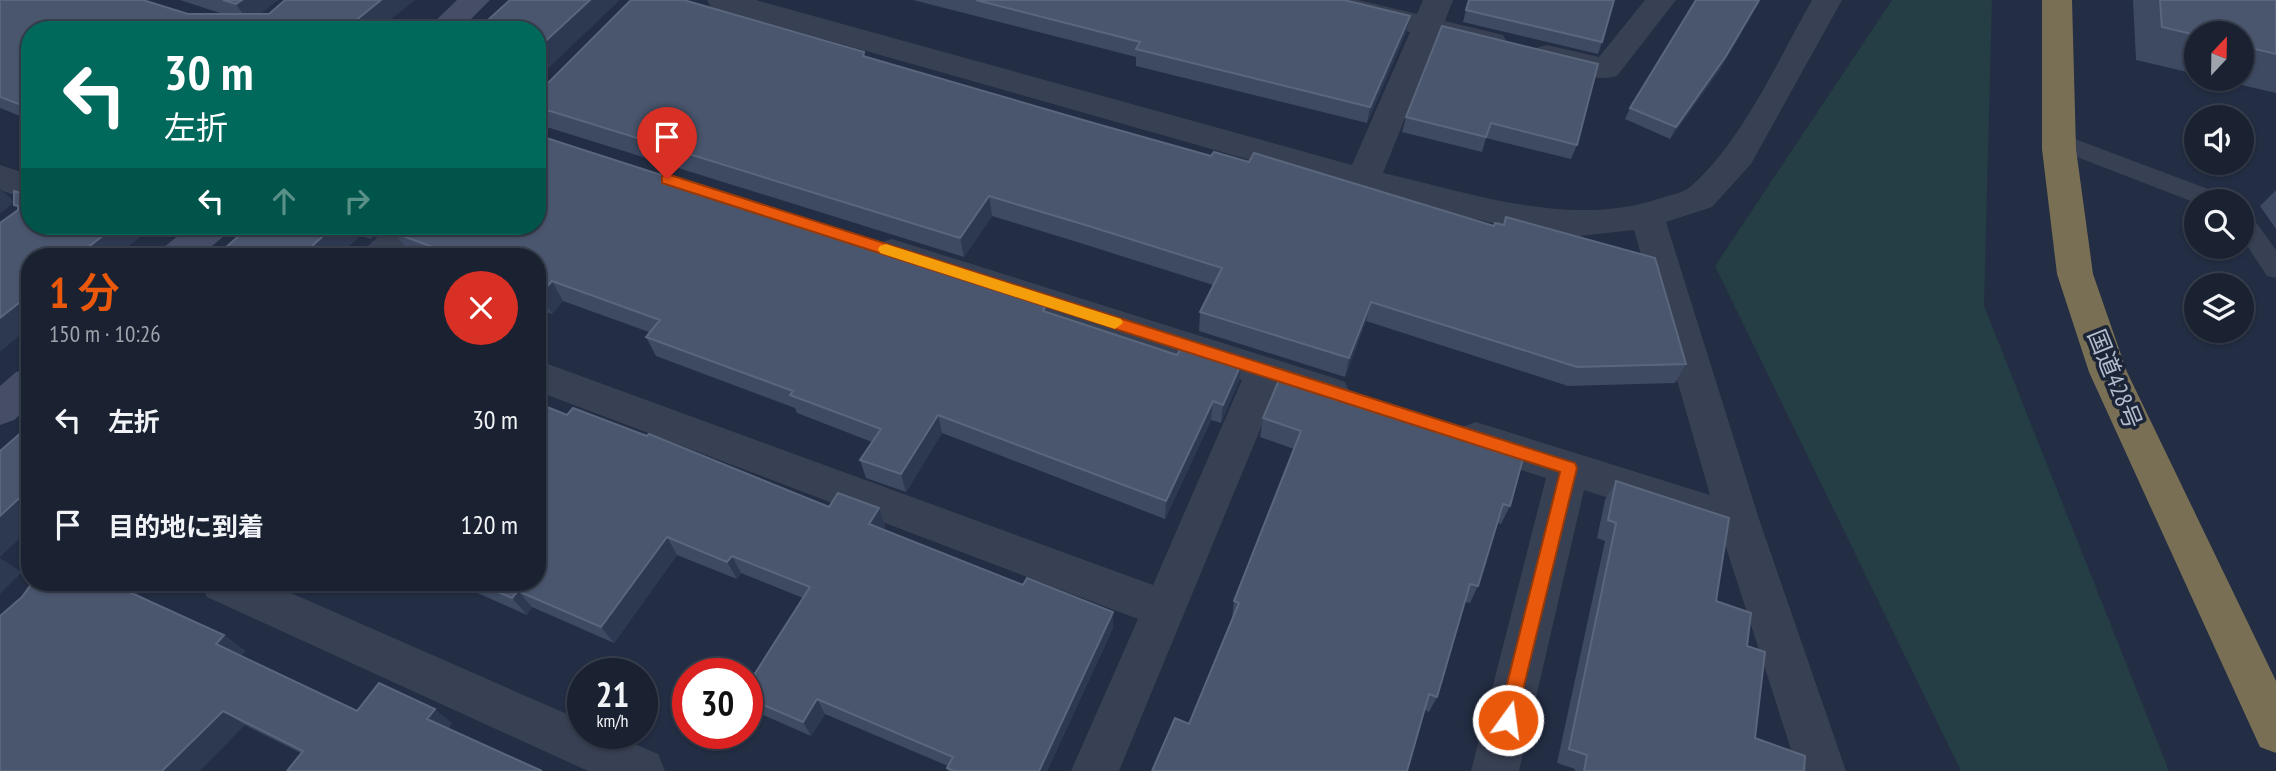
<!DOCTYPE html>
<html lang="ja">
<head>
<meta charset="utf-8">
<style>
	body { margin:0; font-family:"PT Sans Narrow","Noto Sans JP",sans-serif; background:#232a3a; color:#f1f3f6; height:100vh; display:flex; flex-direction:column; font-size:26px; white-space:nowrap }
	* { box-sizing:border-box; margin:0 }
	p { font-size:23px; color:#9fa4ac }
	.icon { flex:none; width:38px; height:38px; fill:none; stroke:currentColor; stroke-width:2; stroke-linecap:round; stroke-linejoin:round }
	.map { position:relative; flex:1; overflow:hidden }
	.side { position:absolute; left:21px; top:248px; width:525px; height:343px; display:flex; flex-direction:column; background:#1a2232; border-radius:28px; box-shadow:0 2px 5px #0004,0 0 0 2px #383f4d }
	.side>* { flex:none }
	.banner { position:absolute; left:21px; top:21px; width:525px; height:214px; border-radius:28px; box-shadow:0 2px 5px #0004,0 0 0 2px #383f4d; background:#00695c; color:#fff; overflow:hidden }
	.needle { width:46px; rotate:22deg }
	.fabs { position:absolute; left:2184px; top:21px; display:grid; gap:14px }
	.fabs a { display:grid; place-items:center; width:70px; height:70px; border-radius:50%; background:#1a2232; box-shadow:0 2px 5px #0004,0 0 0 2px #383f4d; font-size:35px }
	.speed { position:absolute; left:567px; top:658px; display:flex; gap:14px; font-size:35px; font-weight:700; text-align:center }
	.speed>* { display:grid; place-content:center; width:91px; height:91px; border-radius:50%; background:#1a2232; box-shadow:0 2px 5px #0004,0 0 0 2px #383f4d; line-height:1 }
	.speed small { font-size:18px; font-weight:400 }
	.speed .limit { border:10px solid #d22; background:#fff; color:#111 }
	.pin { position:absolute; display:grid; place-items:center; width:60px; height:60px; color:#fff; margin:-72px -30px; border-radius:50% 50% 50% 0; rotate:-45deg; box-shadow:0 0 7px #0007 }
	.pin .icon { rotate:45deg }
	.me { position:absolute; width:77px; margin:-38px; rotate:14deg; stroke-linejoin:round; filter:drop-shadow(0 0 5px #0008) }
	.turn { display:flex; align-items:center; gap:24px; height:147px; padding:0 28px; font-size:32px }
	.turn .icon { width:91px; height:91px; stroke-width:2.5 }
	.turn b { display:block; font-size:49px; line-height:60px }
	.lanes { display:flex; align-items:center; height:66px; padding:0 28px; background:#0003; justify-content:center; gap:35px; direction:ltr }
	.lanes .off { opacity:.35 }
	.round { display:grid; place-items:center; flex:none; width:74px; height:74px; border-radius:37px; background:#232a3a }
	.overview { display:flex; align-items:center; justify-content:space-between; height:119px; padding:0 28px }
	h1 { font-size:42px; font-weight:600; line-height:52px; color:#ea580c }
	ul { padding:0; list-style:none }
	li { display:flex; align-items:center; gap:21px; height:105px; padding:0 28px }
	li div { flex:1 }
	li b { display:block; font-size:26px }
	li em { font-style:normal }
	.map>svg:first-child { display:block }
	.green { fill:#253d44 }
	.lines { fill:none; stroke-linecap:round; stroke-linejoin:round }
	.lane { fill:#384053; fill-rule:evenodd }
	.street { fill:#384053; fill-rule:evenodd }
	.secondary { fill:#454e66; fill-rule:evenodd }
	.highway { fill:#796f54; fill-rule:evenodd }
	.wall { fill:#3d4a62 }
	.shaded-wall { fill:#2d3951 }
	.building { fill:#4a566e; stroke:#5a667c; stroke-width:2 }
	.route { fill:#ea580c; stroke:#983908; stroke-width:2 }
	.slow { fill:#f59e0b }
	.labels { text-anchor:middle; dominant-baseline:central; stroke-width:7; stroke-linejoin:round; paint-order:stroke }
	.street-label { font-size:24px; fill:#b4bbcd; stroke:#1c2538 }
</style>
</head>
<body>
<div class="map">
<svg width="2276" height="771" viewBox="0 0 2276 771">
	<rect width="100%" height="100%" fill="#232d43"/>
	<path class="green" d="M1892 0H1992L1984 306 2169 771H1961L1715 266Z"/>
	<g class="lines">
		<path class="lane" d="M2059 133 2224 195 2228 201 2196 203 2051 147 2048 141 2051 135Z
			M2242 211 2250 214 2276 250V278L2267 276 2242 238Z"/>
		<path class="street" d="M707 0H756L1352 165 1410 32 1308 7 1304 0H1358L1417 14 1423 0H1453L1445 21 1503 35 1507 42 1503 49 1492 52 1437 38 1383 173C1472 193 1570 229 1661 198 1670 195 1683 193 1690 187 1742 142 1778 60 1812 0H1842L1751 164 1712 207 1666 222 1760 522 1846 771H1798L1722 535 1584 490 1519 771H1471L1546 478 1462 451 1456 439 1462 427 1476 422 1710 495 1634 230 1580 236 1537 234 1363 192 711 7Z
			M1645 0H1676L1617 76C1593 83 1560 69 1536 62L1531 55 1536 48 1547 45 1599 57Z
			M0 165 30 175V200L0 190Z
			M389 226H428L423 235 401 257H361L366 248Z
			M892 239 1331 377 1345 382 1350 393 1345 404 1331 409 1276 391 1119 771H1071L1138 619 537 391V360L1153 585 1242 380 879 261 874 252 879 243Z
			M201 583H268L583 721V733H609L658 754 665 771H588L207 597Z"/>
		<path class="secondary" d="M457 0H490L460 30H426Z
			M190 226H230L225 235 199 257H158L163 248Z
			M30 368V406L14 420 0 425V386L16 372Z"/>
		<path class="highway" d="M2042 0H2072L2076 149 2093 274 2127 372 2276 681V753L2260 747 2089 372 2057 274 2042 149Z"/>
	</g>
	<path class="wall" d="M0 0 188 14H223L180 0H278L260 14 30 30V120L0 108Z
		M913 0H1344L1406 33 1367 123 1136 66V57Z
		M2133 0H2276V93L2216 79H2242V33H2196V74L2136 60Z
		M1466 10 1602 42 1598 54 1463 22Z
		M1442 26 1577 145 1571 159 1486 138 1482 152 1402 132 1406 117Z
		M864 52 865 56 1686 364 1675 383 1568 386 1366 321 1345 377 1199 331 1200 312 1213 285 1093 247 992 216 964 257 537 124V92Z
		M1721 68 1670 139 1625 119 1630 108Z
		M2276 190V229L2260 206Z
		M250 226H386L372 239 360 236 337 257H215Z
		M395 233 942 270 1047 312 1177 355 1242 362 1239 381 1221 423 1211 420 1165 519 942 433 906 492 866 478 860 460 872 442 797 413 795 408 656 356 646 337 649 332 563 301 552 314 537 308V257H421L409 253Z
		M1282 373 1510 506 1501 524 1497 523 1478 586 1470 603 1465 602 1437 697 1429 712 1425 710 1189 724 1232 618 1234 601 1294 449 1260 437 1263 418Z
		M567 415 829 507 879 508 885 526 883 530 1023 585 1113 612V628L1047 771H948L947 768 948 766 825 714 811 736 752 710 747 704V686L803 598 741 573 737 579 677 555 614 643 532 607 527 615 455 583H537Z
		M1616 481 1716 601 1747 646 1755 738 1804 771H1574L1575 769 1557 763 1605 541 1597 538 1605 500Z
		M146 599 224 635 245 651 241 656 357 711 452 723 448 729 301 753 245 725 0 616Z"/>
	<path class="shaded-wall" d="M242 0H278L249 23 236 4Z
		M381 0H415L378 30H344Z
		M590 0H620L537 79V49Z
		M1759 0H1761L1721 68 1670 139 1676 127Z
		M1410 16 1406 33 1367 123 1370 107Z
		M0 188 14 202 0 214Z
		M989 196 992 216 964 257 960 238Z
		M115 226H154L115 257H76Z
		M334 226H352L360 236 337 257H300Z
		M362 226H386L372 239Z
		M552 281 563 301 552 314 540 294Z
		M30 294V327L0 352V318Z
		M1371 302 1366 321 1345 377 1349 358Z
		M1242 362 1239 381 1221 423 1223 405Z
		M1213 401 1211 420 1165 519 1166 501Z
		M938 415 942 433 906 492 901 474Z
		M30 488V529L0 557V516Z
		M879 508 885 526 875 542 869 524Z
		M667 537 677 555 614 643 601 627Z
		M732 556 741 573 737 579 727 562Z
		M0 558 22 572 0 594Z
		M123 583 146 599 142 603 118 587Z
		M518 591 532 607 527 615 512 598Z
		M1113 612V628L1047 771H1039Z
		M224 635 245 651 238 659 216 644Z
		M817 699 825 714 811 736 803 722Z
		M435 709 452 723 445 733 427 719Z
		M223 711 245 725 200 771H162Z"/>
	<path class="building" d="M0 0H143L188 14H269L285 0H381L344 30H30V108L0 97Z
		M223 0H242L236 4Z
		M510 0H590L537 49V30H477Z
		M631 0H684L864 52 863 56 1090 122 1211 156 1214 152 1249 162 1254 153 1494 226 1495 223 1504 225 1506 217 1655 258 1686 364 1577 367 1371 302 1349 358 1200 312 1222 268 1092 227 989 196 960 238 537 107V92L540 91Z
		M976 0H1344L1410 16 1370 107 1136 49 1140 42Z
		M1469 0H1614L1602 42 1466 10Z
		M1696 0H1759L1726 56 1676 127 1630 108Z
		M2160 0H2276V54L2242 46V33H2196V35L2162 27Z
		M1442 26 1598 64 1577 145 1491 123 1486 137 1406 117Z
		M537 135 941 265 938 269 1046 305 1043 311 1177 355 1184 343 1242 362 1223 405 1213 401 1166 501 938 415 901 474 860 460 881 429 790 395 793 391 646 337 660 320 552 281 540 294 537 293V257H460L395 233 402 226H537Z
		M14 191 30 196V226H115L76 257H30V294L0 318V223L18 210V206L14 205Z
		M250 226H334L300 257H215Z
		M1282 373 1525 451 1510 506 1503 504 1478 586 1470 584 1437 697 1429 694 1407 771H1152L1175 718 1189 724 1239 603 1234 601 1301 431 1263 418Z
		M537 403 567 415 573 408 647 436 649 434 829 507 838 493 879 508 869 524 1023 585 1027 578 1113 612 1039 771H954L947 768 953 757 817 699 803 722 747 698V686L810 587 732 556 727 562 667 537 601 627 518 591 512 598 477 583H537Z
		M30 425V488L0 516V451Z
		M1616 481 1729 518 1716 601 1751 613 1747 646 1765 652 1755 738 1805 756 1804 771H1584L1587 755 1569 749 1616 523 1608 520Z
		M32 583H123L118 587 224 635 216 644 357 711 379 683 435 709 427 719 542 771H287L303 751 223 711 162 771H0V616L22 597Z"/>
	<path class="route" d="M667 174 1575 463 1577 468 1514 727 1508 730 1501 727 1498 720 1560 472 662 183V176Z"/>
	<path class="slow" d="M886 244 1121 319 1123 323 1115 329 880 253 878 249 880 246Z"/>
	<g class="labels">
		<g class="street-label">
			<text transform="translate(2115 379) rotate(68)">国道428号</text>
		</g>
	</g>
</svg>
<div class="fabs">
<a><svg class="needle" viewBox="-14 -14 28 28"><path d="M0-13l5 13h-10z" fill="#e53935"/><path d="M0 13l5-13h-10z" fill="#9fa4ac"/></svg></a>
<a><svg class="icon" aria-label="sound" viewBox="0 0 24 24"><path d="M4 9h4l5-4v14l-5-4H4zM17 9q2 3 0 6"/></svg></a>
<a><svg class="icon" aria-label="search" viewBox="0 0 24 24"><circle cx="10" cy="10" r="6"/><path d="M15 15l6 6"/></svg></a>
<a><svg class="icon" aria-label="layers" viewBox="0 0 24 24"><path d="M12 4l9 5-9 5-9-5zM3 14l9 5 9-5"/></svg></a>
</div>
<div class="speed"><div>21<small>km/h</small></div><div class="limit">30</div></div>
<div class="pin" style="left:667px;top:179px;background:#d93025"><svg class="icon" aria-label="arrive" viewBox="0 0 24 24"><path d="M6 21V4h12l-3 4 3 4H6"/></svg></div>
<svg class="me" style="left:1508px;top:720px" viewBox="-20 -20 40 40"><circle r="17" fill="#ea580c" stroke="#fff" stroke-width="3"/><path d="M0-11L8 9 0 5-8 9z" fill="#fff"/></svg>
<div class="banner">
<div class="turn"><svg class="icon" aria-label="left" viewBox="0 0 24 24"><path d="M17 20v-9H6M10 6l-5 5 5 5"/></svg><div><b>30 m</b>左折</div></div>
<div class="lanes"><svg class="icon" aria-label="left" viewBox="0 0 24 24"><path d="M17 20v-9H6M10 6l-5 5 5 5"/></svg><svg class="icon off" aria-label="ahead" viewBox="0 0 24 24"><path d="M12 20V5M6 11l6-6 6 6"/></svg><svg class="icon off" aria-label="right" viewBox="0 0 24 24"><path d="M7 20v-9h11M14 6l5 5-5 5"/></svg></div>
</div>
<section class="side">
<div class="overview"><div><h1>1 分</h1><p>150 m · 10:26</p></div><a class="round" style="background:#d93025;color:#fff"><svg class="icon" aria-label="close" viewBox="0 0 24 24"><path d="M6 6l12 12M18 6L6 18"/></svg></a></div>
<ul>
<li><svg class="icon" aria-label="left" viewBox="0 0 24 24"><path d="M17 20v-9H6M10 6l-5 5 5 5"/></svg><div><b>左折</b></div><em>30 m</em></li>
<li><svg class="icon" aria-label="arrive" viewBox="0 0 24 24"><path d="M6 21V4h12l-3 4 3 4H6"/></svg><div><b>目的地に到着</b></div><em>120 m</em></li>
</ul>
</section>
</div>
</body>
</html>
